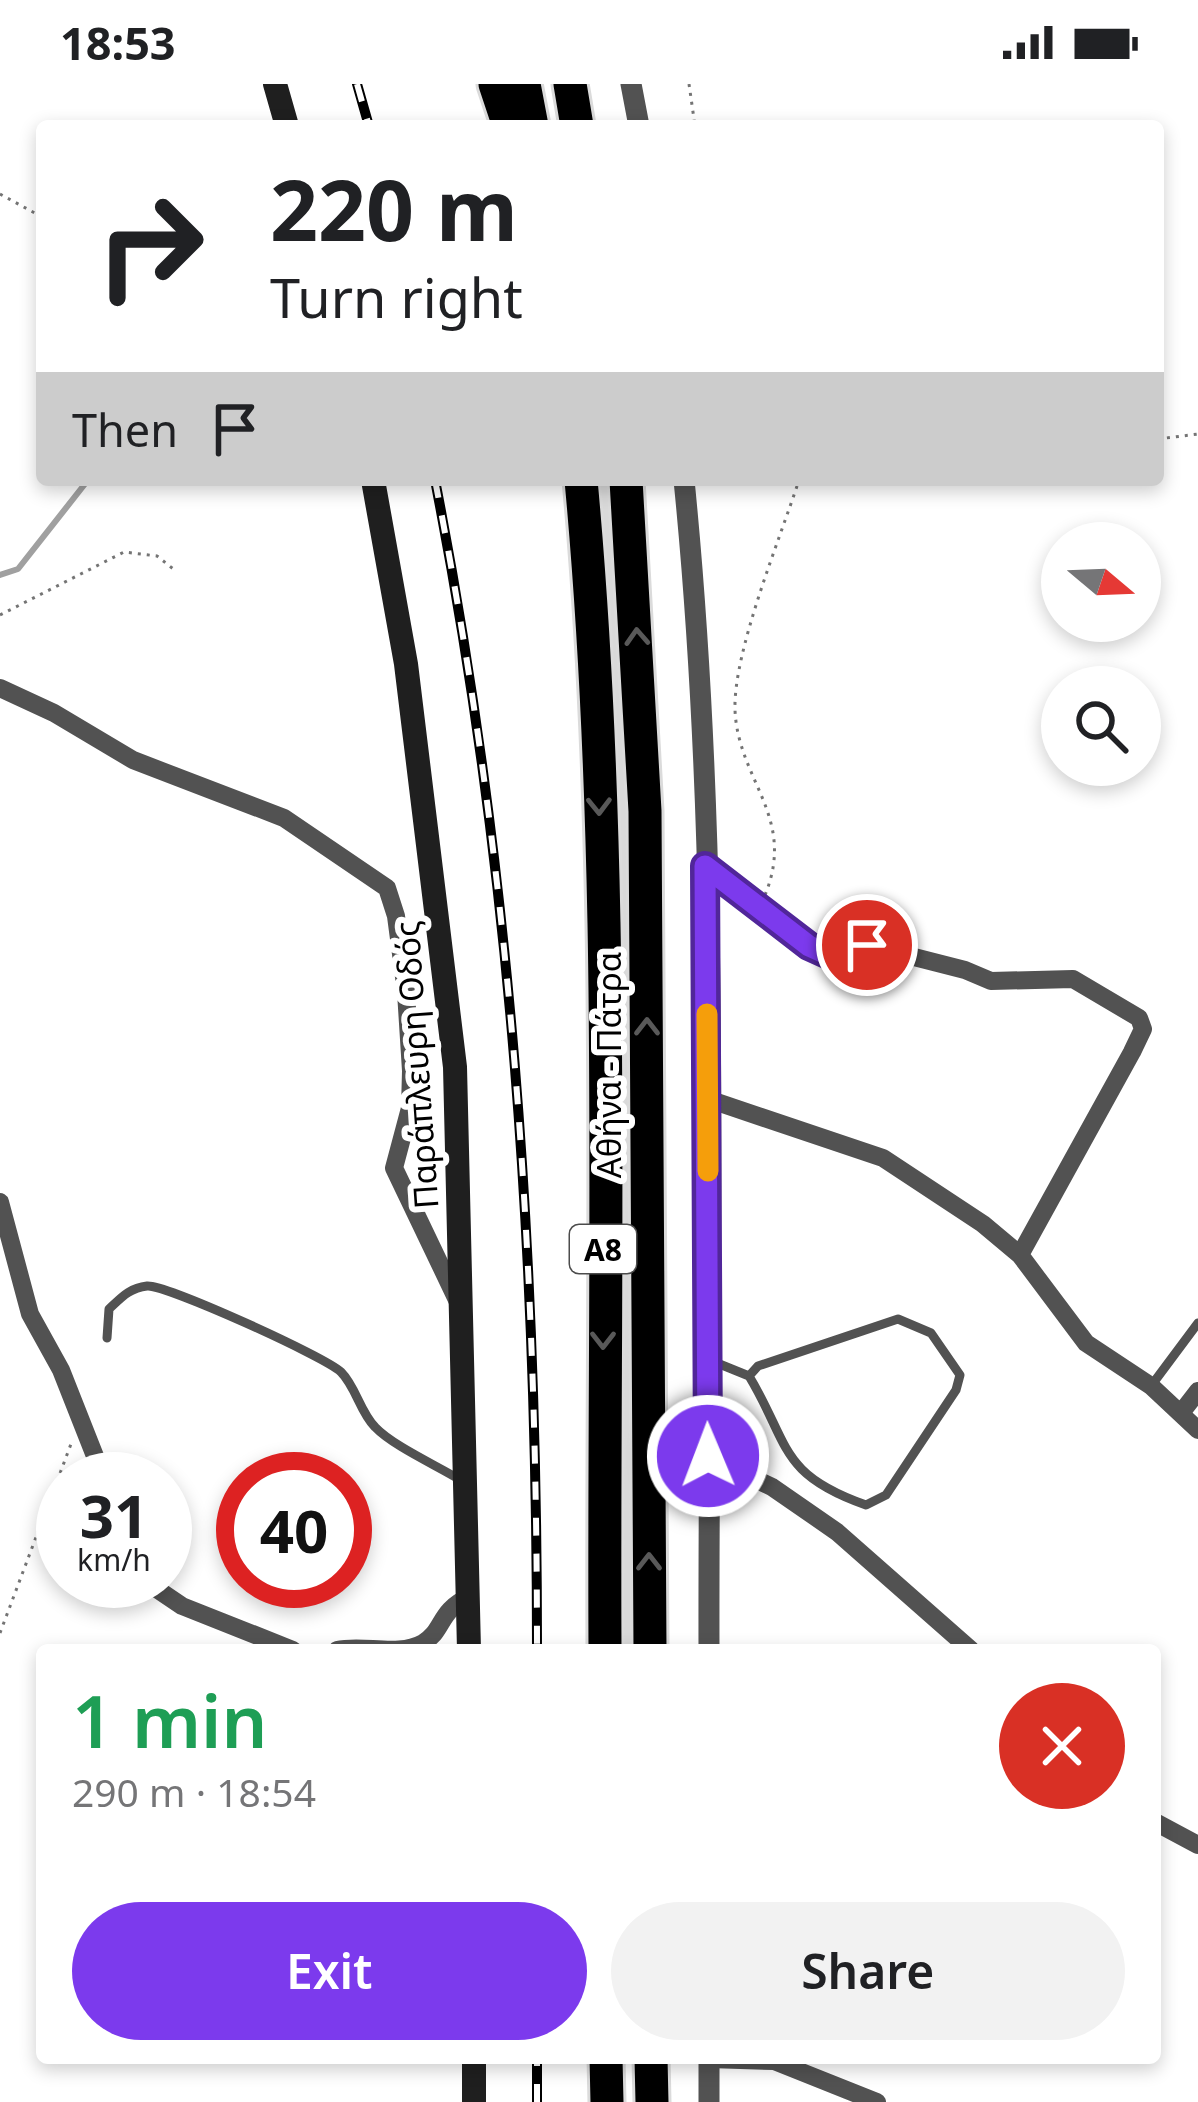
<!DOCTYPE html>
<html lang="en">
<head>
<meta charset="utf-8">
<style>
	body { margin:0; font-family:"Noto Sans",sans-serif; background:#f2f2f2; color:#202124; height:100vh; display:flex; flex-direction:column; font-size:45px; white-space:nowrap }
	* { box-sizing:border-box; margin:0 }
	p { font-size:39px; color:#757577 }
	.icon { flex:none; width:66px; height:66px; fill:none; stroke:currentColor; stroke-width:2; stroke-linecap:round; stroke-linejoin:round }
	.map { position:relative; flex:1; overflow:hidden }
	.panel { position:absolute; left:36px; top:1560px; width:1125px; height:420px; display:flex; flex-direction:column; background:#fff; border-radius:12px; box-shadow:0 6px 18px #0003 }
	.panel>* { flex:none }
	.banner { position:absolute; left:36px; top:36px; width:1128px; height:366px; border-radius:12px; box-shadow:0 6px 18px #0003; background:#fff; color:#202124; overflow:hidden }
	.needle { width:78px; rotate:109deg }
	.fabs { position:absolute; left:1041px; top:438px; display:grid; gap:24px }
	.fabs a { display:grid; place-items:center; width:120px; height:120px; border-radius:50%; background:#fff; box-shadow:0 6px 18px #0003; font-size:60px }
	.speed { position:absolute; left:36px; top:1368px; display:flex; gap:24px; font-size:60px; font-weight:700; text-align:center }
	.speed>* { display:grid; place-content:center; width:156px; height:156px; border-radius:50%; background:#fff; box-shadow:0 6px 18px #0003; line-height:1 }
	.speed small { font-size:30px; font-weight:400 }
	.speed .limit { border:18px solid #d22; background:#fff; color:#111 }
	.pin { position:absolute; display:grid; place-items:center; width:102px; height:102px; color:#fff; margin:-51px; border:6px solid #fff; border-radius:50%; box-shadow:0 3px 12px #0007 }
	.me { position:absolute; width:132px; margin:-66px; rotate:359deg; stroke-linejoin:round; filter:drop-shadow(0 0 9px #0008) }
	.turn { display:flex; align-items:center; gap:42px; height:252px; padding:0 36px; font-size:54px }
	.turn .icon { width:156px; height:156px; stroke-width:2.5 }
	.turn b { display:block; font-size:84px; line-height:102px }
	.then { display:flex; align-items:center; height:114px; padding:0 36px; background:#0003; gap:24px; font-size:45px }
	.round { display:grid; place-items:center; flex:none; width:126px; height:126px; border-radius:63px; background:#f2f2f2 }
	.summary { display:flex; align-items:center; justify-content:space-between; height:204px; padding:0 36px }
	h1 { font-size:72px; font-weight:600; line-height:90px; color:#1e9e55 }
	.action { display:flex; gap:24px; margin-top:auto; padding:24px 36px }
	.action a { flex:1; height:138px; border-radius:72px; background:#7c3aed; color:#fff; font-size:48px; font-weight:600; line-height:138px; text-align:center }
	.action a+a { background:#f2f2f2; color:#202124 }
	.status { display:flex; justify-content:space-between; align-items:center; height:84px; padding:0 60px; background:#fff; direction:ltr }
	.status svg { height:33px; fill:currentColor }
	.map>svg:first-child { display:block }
	.green { fill:#d9d9d9 }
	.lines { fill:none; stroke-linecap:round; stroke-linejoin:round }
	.stream { stroke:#a0a0a0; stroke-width:6 }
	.motorway-casing { stroke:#dbdbdb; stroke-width:39 }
	.path { stroke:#747474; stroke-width:3; stroke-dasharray:3 6; stroke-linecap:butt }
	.service { stroke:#525252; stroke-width:9 }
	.minor { stroke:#525252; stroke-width:18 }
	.tertiary { stroke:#525252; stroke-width:21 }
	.secondary { stroke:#1f1f1f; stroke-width:24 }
	.motorway { stroke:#000; stroke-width:33 }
	.rail-casing { stroke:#000; stroke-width:10 }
	.rail { stroke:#fff; stroke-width:6; stroke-dasharray:18; stroke-linecap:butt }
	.oneway { stroke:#595959 }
	.route-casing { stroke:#51269a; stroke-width:30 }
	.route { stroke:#7c3aed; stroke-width:21 }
	.slow { stroke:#f59e0b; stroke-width:21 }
	.labels { text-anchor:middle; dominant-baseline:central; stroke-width:12; stroke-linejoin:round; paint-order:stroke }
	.shield { fill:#fff; stroke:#4c4c4c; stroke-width:3 }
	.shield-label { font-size:30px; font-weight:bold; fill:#000 }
	.street-label { font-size:33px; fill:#000; stroke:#fff }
</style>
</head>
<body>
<div class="status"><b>18:53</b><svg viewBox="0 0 49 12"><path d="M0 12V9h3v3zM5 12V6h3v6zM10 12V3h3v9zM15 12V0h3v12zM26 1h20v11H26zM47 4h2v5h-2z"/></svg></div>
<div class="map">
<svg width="1198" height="2018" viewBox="0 0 1198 2018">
	<rect width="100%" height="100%" fill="#fff"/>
	<path class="green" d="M598 396H608L610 414 627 727 631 1566H622L617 728Z"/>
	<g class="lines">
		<path class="stream" d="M0 491 18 485 88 396"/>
		<defs>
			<path id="motorway" d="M495 0 509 42
				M524 0 532 42
				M570 0 577 42
				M581 396C617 782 603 1179 605 1566
				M626 396 645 727 650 1566
				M606 1974 607 2018
				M651 1974 652 2018"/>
		</defs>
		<use href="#motorway" class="motorway-casing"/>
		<path class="path" d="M689 0 695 42
			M0 110 42 133
			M1158 355 1198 350
			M0 531 124 468 157 472 177 488
			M765 811C797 733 738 697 735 626 733 568 780 455 799 396
			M0 1549 71 1360"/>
		<path class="service" d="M107 1254 109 1225C121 1214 129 1204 147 1202 165 1200 326 1273 341 1288 356 1303 360 1328 375 1343 393 1362 438 1382 462 1397
			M712 1277 749 1292C790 1360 778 1390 866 1421L886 1411 956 1306 960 1291 931 1249 898 1235 758 1282 749 1292
			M1151 1302 1198 1239"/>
		<path class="minor" d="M0 604 54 629 133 676 284 734 387 804 396 832 406 908 411 987 410 1024 394 1084 459 1220
			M705 781 771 837 829 871 867 861 965 886 991 897 1073 895 1139 934 1143 945 1132 968 1020 1171
			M708 1015 883 1074 983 1140 1020 1171 1086 1259 1151 1302 1198 1346
			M0 1118 30 1230 61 1286 104 1395
			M1181 1329 1198 1307
			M708 1373 772 1403 837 1448 971 1566
			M145 1497 182 1522 293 1566
			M337 1566C364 1560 398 1573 423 1559 444 1547 438 1527 469 1513
			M1155 1738 1198 1761
			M709 1975 774 1977 877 2018"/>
		<path class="tertiary" d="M631 0 639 42
			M684 396C723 784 708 1177 709 1566
			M709 1974V2018"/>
		<path class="secondary" d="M275 0 287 42
			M373 396 406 580 455 983 469 1566
			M474 1974V2018"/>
		<use href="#motorway" class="motorway"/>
		<defs>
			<path id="rail" d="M357 0 369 42
				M435 396C511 785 537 1170 537 1566
				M537 2018V1974"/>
		</defs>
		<use href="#rail" class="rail-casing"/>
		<use href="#rail" class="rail"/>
	</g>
	<defs><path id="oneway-chevron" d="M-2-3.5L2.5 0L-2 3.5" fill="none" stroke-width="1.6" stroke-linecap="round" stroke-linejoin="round" transform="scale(3)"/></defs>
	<g class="oneway">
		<use href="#oneway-chevron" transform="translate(637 553) rotate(-93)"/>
		<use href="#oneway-chevron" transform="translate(599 722) rotate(89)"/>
		<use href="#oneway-chevron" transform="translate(647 943) rotate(-90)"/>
		<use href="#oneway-chevron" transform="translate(603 1256) rotate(90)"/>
		<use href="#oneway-chevron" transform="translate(649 1478) rotate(-90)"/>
	</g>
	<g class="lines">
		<defs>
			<path id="route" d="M708 1372 705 782 809 862 829 871 867 861"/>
		</defs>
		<use href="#route" class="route-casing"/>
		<use href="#route" class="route"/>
		<path class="slow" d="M707 930 708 1087"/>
	</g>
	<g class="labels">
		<rect class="shield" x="570" y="1141" width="66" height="48" rx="9"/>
		<g class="shield-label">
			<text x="603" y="1165">Α8</text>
		</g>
		<g class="street-label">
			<text transform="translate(416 981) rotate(-94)">Παράπλευρη Οδός</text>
			<text transform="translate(608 981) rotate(-90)">Αθήνα - Πάτρα</text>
		</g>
	</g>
</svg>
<div class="fabs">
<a><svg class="needle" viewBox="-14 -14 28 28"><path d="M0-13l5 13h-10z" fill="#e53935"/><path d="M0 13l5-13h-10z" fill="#757577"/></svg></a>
<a><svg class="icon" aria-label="search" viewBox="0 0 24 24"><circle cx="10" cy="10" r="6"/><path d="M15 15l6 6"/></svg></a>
</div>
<div class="speed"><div>31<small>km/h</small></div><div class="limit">40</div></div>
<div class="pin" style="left:867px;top:861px;background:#d93025"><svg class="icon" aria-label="arrive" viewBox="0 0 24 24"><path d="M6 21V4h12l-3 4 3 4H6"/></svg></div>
<svg class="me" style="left:708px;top:1372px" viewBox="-20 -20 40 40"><circle r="17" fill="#7c3aed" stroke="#fff" stroke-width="3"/><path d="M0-11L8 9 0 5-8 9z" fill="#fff"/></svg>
<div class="banner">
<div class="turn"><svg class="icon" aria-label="right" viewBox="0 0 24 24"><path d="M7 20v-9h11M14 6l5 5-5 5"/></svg><div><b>220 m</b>Turn right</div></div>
<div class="then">Then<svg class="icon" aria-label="arrive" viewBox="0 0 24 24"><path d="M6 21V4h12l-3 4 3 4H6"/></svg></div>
</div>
<section class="panel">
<div class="summary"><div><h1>1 min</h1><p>290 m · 18:54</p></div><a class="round" style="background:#d93025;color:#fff"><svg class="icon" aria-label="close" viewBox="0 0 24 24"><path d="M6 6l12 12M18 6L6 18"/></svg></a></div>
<div class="action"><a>Exit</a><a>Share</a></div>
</section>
</div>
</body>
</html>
